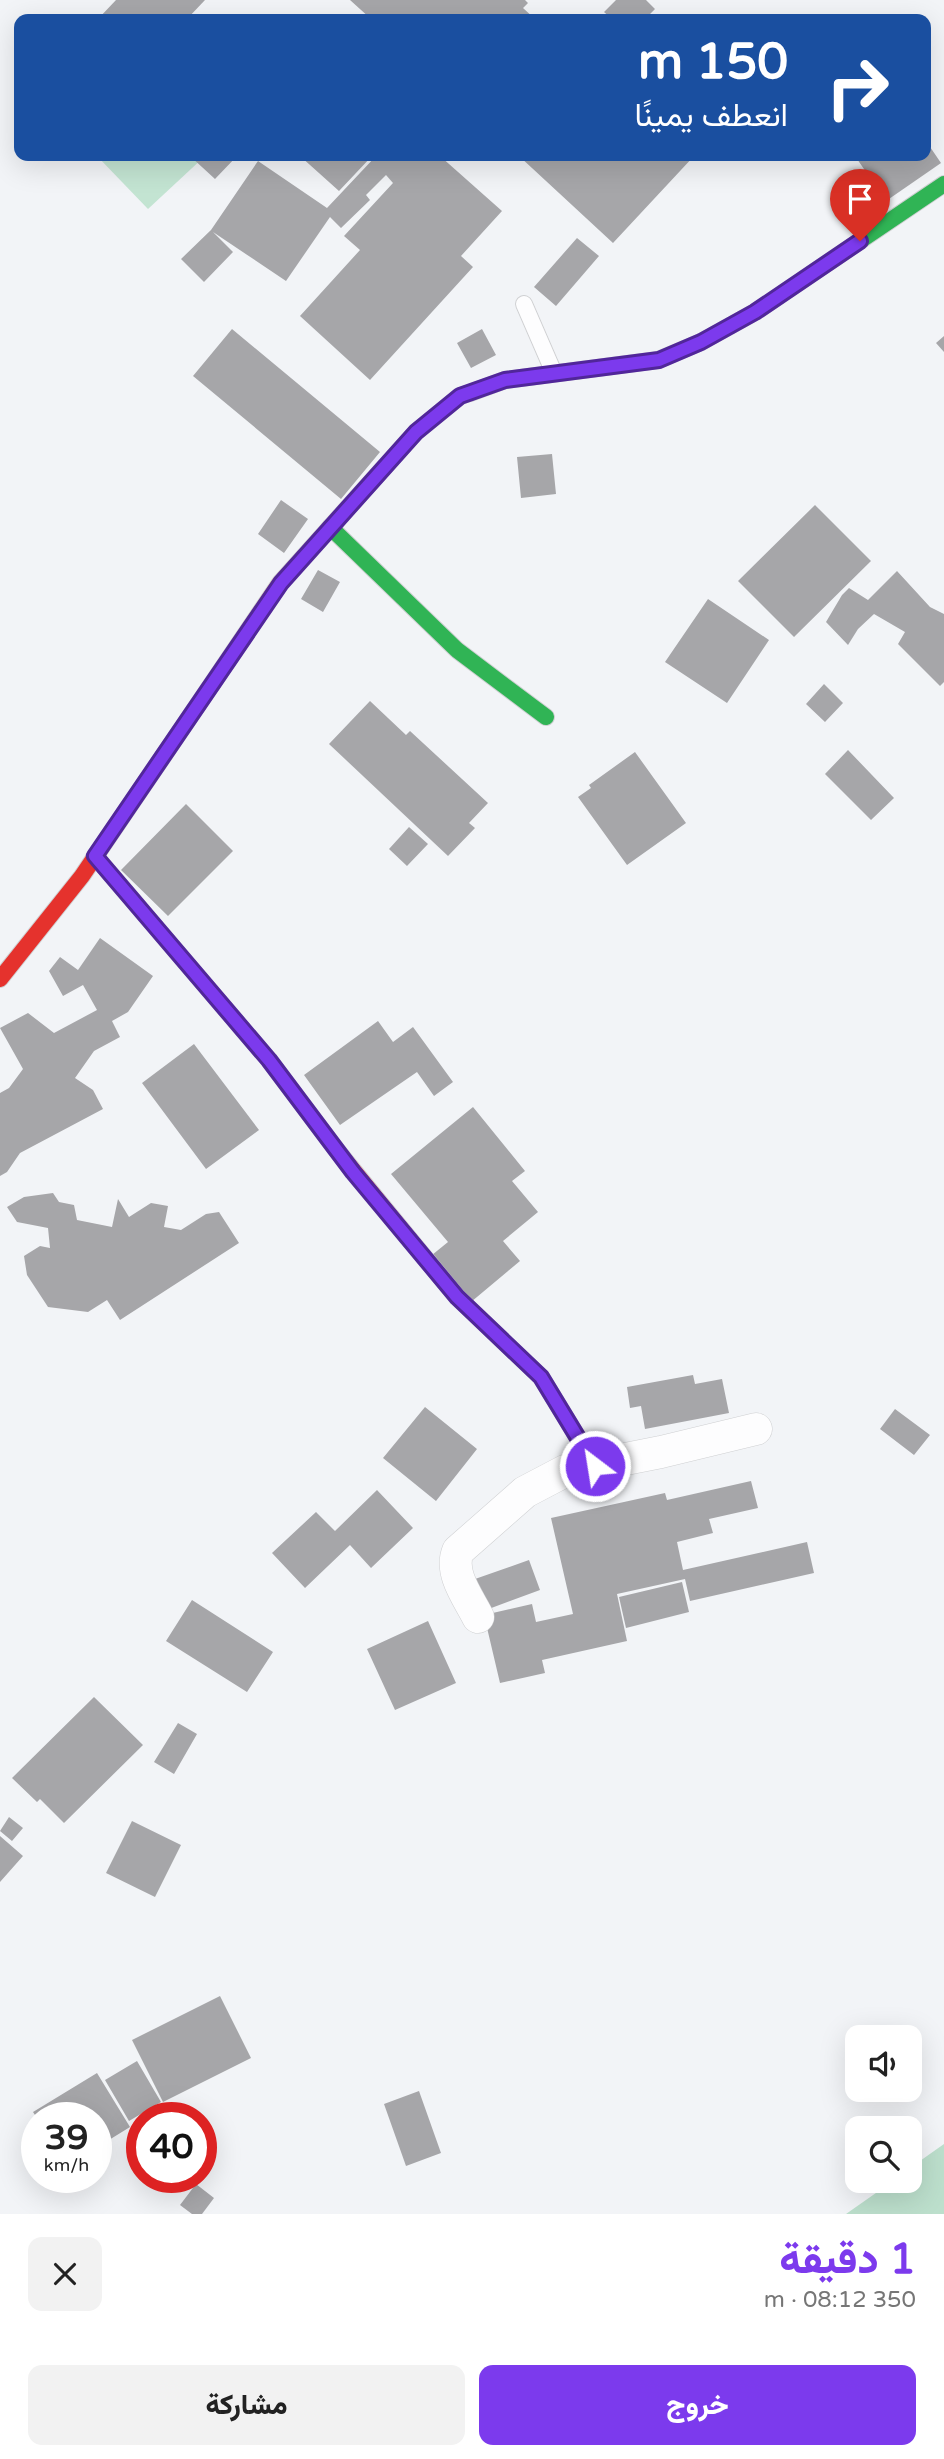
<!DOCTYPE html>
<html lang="ar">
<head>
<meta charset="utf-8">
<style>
	body { margin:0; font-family:"Varela Round",Vazirmatn,sans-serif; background:#f2f2f2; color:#222; direction:rtl; height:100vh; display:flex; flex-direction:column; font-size:26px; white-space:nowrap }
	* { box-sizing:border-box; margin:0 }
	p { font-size:23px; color:#767676 }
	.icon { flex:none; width:38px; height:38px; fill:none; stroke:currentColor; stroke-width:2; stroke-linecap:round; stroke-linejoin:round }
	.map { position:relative; height:2214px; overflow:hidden; direction:ltr }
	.details { display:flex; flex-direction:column; background:#fff; flex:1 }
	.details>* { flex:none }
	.banner { position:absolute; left:14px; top:14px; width:917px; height:147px; border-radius:14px; box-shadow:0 7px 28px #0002; direction:rtl; background:#1a4fa0; color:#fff; overflow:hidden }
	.fabs { position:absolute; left:845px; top:2025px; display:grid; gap:14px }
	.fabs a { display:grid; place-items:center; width:77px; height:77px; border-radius:14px; background:#fff; box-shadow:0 7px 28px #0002; font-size:35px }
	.speed { position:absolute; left:21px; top:2102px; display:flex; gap:14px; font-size:35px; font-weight:700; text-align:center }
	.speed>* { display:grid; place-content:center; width:91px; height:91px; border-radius:50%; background:#fff; box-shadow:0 7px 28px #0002; line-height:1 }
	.speed small { font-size:18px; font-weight:400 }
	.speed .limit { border:10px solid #d22; background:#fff; color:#111 }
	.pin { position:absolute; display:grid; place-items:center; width:60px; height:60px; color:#fff; margin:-72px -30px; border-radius:50% 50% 50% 0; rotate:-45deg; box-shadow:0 0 7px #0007 }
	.pin .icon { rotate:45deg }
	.me { position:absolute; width:77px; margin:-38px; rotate:329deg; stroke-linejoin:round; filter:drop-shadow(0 0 5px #0008) }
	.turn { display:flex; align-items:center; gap:24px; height:147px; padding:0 28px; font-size:32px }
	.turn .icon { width:91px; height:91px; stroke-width:2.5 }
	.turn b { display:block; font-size:49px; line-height:60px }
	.round { display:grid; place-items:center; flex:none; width:74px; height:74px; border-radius:14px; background:#f2f2f2 }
	.headline { display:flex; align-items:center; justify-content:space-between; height:119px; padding:0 28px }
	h1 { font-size:42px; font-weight:800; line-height:52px; color:#7c3aed }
	.primary-button { display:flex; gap:14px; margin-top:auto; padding:14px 28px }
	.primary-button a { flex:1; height:80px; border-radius:14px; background:#7c3aed; color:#fff; font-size:28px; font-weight:800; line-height:80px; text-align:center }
	.primary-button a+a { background:#f2f2f2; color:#222 }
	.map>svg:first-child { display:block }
	.green { fill:#c3e4d2 }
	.forest { fill:#bcdfcc }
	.building { fill:#a6a6a9 }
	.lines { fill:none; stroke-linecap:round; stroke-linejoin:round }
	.lane-casing { stroke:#cfd0d2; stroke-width:18 }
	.street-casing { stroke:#cfd0d2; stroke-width:33 }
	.fast-casing { stroke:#cfd0d2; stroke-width:18 }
	.slow-casing { stroke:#cfd0d2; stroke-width:18 }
	.jam-casing { stroke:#cfd0d2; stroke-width:18 }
	.lane { stroke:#fdfdfe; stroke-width:16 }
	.street { stroke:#fdfdfe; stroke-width:32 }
	.fast { stroke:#30b455; stroke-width:16 }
	.slow { stroke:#ff9f0a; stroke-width:16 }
	.jam { stroke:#e5322d; stroke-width:16 }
	.route-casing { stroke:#51269a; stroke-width:18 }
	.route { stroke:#7c3aed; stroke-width:12 }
</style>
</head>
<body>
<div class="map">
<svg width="944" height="2214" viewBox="0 0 944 2214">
	<rect width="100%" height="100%" fill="#f2f4f7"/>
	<path class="green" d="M97 156H205L148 209Z"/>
	<path class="forest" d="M944 2144V2214H846L893 2181 910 2180V2168Z"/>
	<path class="building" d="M116 0H205L187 19H98Z
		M350 0H525L528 3 523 8 535 19H371Z
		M616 0H646L655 9 645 19H612L604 12Z
		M926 141 941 163 886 201 855 156H926Z
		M190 156H237L215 179Z
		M300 156H372L339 191Z
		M376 156H440L502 211 461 256 473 267 370 380 300 316 360 250 344 236 393 183 386 175 366 195 370 200 341 228 330 217 286 281 213 232 233 252 204 282 181 259 211 230 258 161 327 208Z
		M519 156H694L613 243Z
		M577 238 599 256 556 306 534 287Z
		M232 329 380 452 341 499 193 376Z
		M482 329 496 355 471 368 457 343Z
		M944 336V352L936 343Z
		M552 454 556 494 521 498 517 457Z
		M281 500 308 519 284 553 258 534Z
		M815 505 871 561 794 637 738 581Z
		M318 570 340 582 323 612 301 599Z
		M897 571 930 607 944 614V682L940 686 898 644 905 632 874 614 858 629 848 645 826 622 842 595 849 588 868 600Z
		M708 599 769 640 727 703 665 662Z
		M824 684 843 703 825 722 806 704Z
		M370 701 406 735 410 731 488 803 469 823 475 828 448 856 329 744Z
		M848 750 894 798 871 820 825 774Z
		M635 752 686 823 627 865 578 797 591 788 589 785Z
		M186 804 233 851 168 916 121 870Z
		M409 827 428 844 407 866 389 849Z
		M100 938 153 976 128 1012 112 1021 120 1037 94 1051 75 1078 93 1090 103 1109 20 1153 7 1172 0 1176V1093L9 1088 23 1069 0 1028 28 1013 54 1033 97 1010 83 985 63 996 49 971 60 957 78 970Z
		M378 1021 393 1042 413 1027 453 1082 434 1096 417 1072 340 1125 304 1075Z
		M194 1044 259 1130 206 1169 142 1083Z
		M473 1107 525 1171 512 1181 538 1212 503 1241 520 1261 471 1302 432 1255 448 1242 391 1174Z
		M53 1193 59 1202 74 1205 77 1220 112 1227 118 1199 129 1217 151 1203 168 1206 164 1227 181 1230 206 1214 219 1212 239 1243 120 1320 107 1300 88 1312 48 1307 27 1275 24 1256 40 1246 50 1248 48 1228 17 1222 7 1207 24 1197Z
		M693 1375 695 1384 722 1379 729 1413 645 1429 641 1406 630 1408 627 1387Z
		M425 1407 477 1449 436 1501 383 1458Z
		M895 1409 930 1435 914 1455 880 1429Z
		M751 1481 758 1508 709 1519 713 1533 677 1542 683 1570 807 1542 814 1573 690 1601 685 1579 617 1594 627 1641 542 1660 545 1673 500 1683 484 1615 532 1604 536 1622 573 1614 551 1518 665 1493 667 1500Z
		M377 1490 413 1528 371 1568 350 1545 305 1588 272 1553 316 1512 335 1531Z
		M529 1560 540 1590 486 1610 475 1579Z
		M682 1582 689 1612 626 1628 619 1597Z
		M192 1600 273 1652 247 1692 166 1641Z
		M428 1621 456 1683 395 1710 367 1649Z
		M94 1697 143 1745 64 1823 40 1799 37 1802 12 1778Z
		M178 1723 197 1734 174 1774 154 1762Z
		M9 1817 23 1828 12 1841 0 1831Z
		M132 1821 181 1845 155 1897 106 1873Z
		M0 1836 23 1856 0 1882Z
		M220 1996 251 2058 163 2102 132 2040Z
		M137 2061 161 2102 129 2121 105 2080Z
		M97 2073 130 2127 96 2148V2118H37L33 2112Z
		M419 2091 441 2153 406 2166 384 2104Z
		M196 2184 214 2198 202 2214H192L180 2205Z"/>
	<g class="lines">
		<defs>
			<path id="lane" d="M524 304 554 373"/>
			<path id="street" d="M478 1617C468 1597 449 1573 458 1551L525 1492 565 1471 661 1452 756 1429"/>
			<path id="fast" d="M470 393 505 380 658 360 701 342 755 312 944 184
				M330 527 457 650 546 717
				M95 856 269 1060 335 1148"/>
			<path id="slow" d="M164 755 280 583 416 432 460 396 470 393"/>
			<path id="jam" d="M0 979 82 876 164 755
				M335 1148 457 1297 541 1377 595 1466"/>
		</defs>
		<use href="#lane" class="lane-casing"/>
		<use href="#street" class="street-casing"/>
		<use href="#fast" class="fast-casing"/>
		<use href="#slow" class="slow-casing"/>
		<use href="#jam" class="jam-casing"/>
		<use href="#lane" class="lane"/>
		<use href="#street" class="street"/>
		<use href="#fast" class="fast"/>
		<use href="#slow" class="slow"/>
		<use href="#jam" class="jam"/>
	</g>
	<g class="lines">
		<defs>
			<path id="route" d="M595 1466 541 1377 457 1297 353 1172 269 1060 95 856 281 583 416 432 460 396 505 380 659 360 701 342 755 312 860 241"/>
		</defs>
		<use href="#route" class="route-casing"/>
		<use href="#route" class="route"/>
	</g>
</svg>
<div class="fabs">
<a><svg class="icon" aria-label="sound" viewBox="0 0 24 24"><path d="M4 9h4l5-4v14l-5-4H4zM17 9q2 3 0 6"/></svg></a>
<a><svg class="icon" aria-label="search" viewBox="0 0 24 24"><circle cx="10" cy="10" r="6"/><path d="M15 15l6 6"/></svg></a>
</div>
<div class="speed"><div>39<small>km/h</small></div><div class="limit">40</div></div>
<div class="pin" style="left:860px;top:241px;background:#d93025"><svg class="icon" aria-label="arrive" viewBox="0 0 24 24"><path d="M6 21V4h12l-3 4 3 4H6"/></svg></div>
<svg class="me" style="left:595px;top:1466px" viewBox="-20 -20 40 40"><circle r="17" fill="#7c3aed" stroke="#fff" stroke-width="3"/><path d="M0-11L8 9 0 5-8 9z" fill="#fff"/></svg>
<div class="banner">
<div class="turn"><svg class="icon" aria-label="right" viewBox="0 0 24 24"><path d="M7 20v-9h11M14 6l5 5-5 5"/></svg><div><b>150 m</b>انعطف يمينًا</div></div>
</div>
</div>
<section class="details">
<div class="headline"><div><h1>1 دقيقة</h1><p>350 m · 08:12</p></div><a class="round"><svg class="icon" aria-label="close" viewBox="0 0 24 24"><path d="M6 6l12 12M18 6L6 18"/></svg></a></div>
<div class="primary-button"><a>خروج</a><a>مشاركة</a></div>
</section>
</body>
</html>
